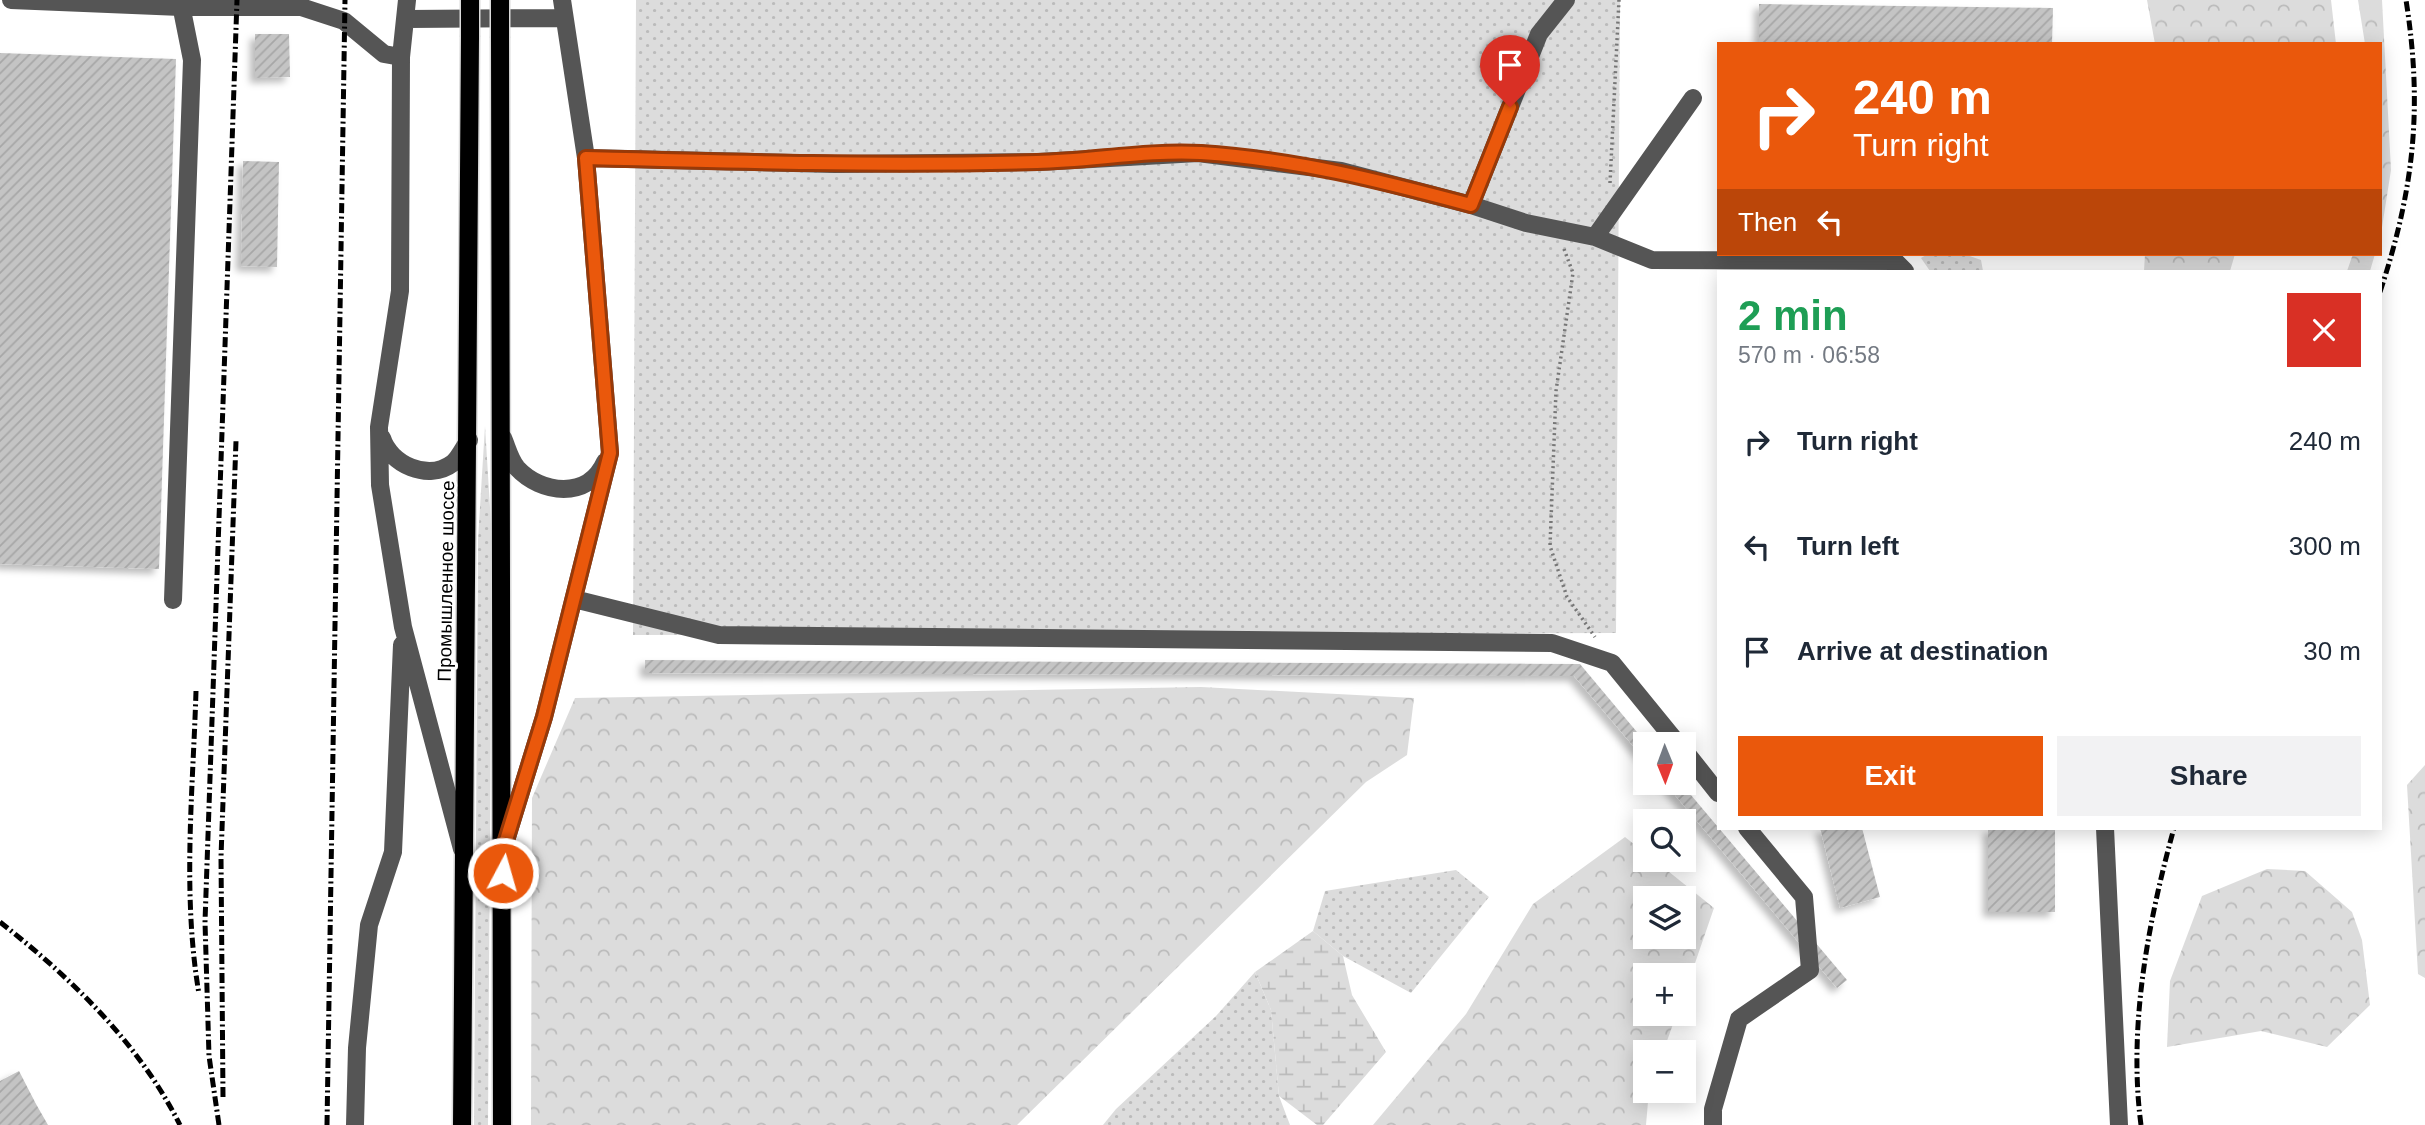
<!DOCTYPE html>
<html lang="en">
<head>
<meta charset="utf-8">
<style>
	body { margin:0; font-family:Arial,sans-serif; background:#f2f2f3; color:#1f2937; height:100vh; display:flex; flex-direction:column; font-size:26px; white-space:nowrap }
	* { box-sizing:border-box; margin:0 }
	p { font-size:23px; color:#747a83 }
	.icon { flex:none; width:38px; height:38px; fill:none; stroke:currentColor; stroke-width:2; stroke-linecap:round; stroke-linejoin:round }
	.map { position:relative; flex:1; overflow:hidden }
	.sheet { position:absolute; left:1717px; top:270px; width:665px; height:560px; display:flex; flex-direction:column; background:#fff; border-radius:0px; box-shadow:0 4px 18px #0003 }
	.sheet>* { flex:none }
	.top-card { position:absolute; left:1717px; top:42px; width:665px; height:214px; border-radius:0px; box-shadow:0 4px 18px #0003; background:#ea580c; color:#fff; overflow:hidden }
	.needle { width:46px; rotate:179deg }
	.fabs { position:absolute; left:1633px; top:732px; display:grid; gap:14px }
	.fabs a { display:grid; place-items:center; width:63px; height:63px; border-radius:0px; background:#fff; box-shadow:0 4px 18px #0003; font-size:35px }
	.pin { position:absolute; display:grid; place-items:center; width:60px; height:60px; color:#fff; margin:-72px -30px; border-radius:50% 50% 50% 0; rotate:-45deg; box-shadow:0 0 7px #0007 }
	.pin .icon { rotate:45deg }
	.me { position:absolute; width:77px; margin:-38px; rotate:6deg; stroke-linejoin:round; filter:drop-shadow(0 0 5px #0008) }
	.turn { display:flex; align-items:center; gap:24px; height:147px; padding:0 21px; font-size:32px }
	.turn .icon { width:91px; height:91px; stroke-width:2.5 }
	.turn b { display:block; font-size:49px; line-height:60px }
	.then { display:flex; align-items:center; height:66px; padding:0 21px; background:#0003; gap:14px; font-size:26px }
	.round { display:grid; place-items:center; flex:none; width:74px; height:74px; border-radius:0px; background:#f2f2f3 }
	.head { display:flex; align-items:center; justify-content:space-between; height:119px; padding:0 21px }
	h1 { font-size:42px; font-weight:700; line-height:52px; color:#1e9e55 }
	.action { display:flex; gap:14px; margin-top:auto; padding:14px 21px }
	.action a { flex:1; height:80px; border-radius:0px; background:#ea580c; color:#fff; font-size:28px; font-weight:700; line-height:80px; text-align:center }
	.action a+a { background:#f2f2f3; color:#1f2937 }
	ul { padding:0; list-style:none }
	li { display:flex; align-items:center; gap:21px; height:105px; padding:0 21px }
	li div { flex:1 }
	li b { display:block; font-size:26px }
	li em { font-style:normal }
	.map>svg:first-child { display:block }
	.grass { fill:url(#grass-dots) }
	.forest { fill:url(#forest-crowns); fill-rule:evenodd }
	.wetland { fill:url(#wetland-marsh) }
	.building { fill:url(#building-hatch); filter:url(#shadow) }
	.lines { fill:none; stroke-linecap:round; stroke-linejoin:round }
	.major-casing { stroke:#dbdbdb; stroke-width:21 }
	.path { stroke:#777; stroke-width:3.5; stroke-dasharray:2 3.5; stroke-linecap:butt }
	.minor { stroke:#555; stroke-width:18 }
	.major { stroke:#000; stroke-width:18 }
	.rail { stroke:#000; stroke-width:5; stroke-dasharray:10 3.5 2 3.5; stroke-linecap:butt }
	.major-bridge-casing { stroke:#dbdbdb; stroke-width:21; stroke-linecap:butt }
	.major-bridge { stroke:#000; stroke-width:18 }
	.route-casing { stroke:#983908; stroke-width:18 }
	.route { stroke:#ea580c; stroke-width:12 }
	.labels { text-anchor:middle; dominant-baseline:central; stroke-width:6; stroke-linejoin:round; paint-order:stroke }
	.street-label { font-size:19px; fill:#000; stroke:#fff }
</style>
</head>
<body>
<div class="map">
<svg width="2425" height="1125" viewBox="0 0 2425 1125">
	<defs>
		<pattern id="grass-dots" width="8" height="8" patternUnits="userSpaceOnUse" patternTransform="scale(1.75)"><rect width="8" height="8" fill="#dcdcdc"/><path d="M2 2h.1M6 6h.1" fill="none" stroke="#bbb" stroke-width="1.8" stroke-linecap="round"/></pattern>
		<pattern id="forest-crowns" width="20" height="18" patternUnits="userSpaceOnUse" patternTransform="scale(1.75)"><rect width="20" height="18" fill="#dcdcdc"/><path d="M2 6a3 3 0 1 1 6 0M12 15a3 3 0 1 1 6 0" fill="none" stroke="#bbb"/></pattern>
		<pattern id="wetland-marsh" width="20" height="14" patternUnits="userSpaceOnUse" patternTransform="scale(1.75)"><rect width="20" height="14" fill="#dcdcdc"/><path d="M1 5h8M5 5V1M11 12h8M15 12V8" fill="none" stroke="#bbb"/></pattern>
		<pattern id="building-hatch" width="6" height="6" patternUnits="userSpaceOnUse" patternTransform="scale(1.75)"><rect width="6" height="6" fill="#c4c4c4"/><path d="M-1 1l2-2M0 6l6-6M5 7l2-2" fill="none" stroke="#a7a7a7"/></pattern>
		<filter id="shadow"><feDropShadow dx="-5" dy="5" stdDeviation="3.5" flood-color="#0004"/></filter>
	</defs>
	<rect width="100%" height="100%" fill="#fff"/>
	<path class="grass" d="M636 0H1620L1616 633 633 635Z
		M1928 254H1964L1981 260 1983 271H1930L1921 258Z
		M485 426 492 540 488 1125H474L478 540Z
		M1456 870 1489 897 1411 993 1343 956 1313 931 1325 891Z
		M1255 972 1271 1010 1279 1096 1290 1125H1103L1116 1109 1216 1016Z"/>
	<path class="forest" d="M2147 0H2331L2336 44H2155Z
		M2358 0H2382L2391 170 2380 240V44H2365Z
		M2145 254H2235L2230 271H2144Z
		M2353 254H2375L2370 271H2347Z
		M1201 687 1414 698 1407 755 1366 782 1017 1125H531L532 798 575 698Z
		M2425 765V978L2418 974 2407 785Z
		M1625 837 1645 853V859H1653L1714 908 1684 995V975H1645V1013H1677L1663 1052H1645V1090H1649L1646 1125H1373L1466 1014 1533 904ZM1645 898H1684V936H1645Z
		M2267 869 2305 871 2352 912 2362 940 2370 1005 2327 1047 2261 1031 2167 1047 2170 981 2202 896Z"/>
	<path class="wetland" d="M1313 931 1343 956 1352 995 1386 1052 1323 1125H1317L1279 1096 1271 1010 1255 972Z"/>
	<path class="building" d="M1759 4 2053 8 2052 44H1759Z
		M255 34H289L290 77 255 78Z
		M0 53 176 59 159 569 0 564Z
		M243 161 279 162 277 267 241 266Z
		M645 660 1580 664 1647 744 1645 760 1574 676 645 673Z
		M1664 782H1680L1847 980 1837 988Z
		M1820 828H1862L1880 897 1840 908Z
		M1988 828H2055V912H1988Z
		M19 1071 36 1104 48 1125H0V1081Z"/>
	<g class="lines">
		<defs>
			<path id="major" d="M500 38 502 1125
				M462 1125 470 37"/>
		</defs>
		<use href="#major" class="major-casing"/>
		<path class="path" d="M1610 183 1619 0
			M1564 249 1573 273 1556 391 1550 546 1567 597 1595 637"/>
		<path class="minor" d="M11 0 181 7H301L344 21 384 54 401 57
			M407 0 401 57 400 291 379 427 380 485 403 627 462 849
			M407 19 564 18
			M586 158 835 164 1039 162 1198 153 1341 171 1471 205 1526 223 1595 237 1693 98
			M1471 205 1539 34 1566 0
			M1595 237 1652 260 1895 261 1905 271
			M382 438C390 464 428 482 453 463 459 458 464 447 469 440
			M503 438C507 447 510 460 517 468 541 494 588 500 605 462
			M574 599 719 635 1552 643 1612 663 1678 744
			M173 600 192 60 180 0
			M1684 750 1718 793
			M2105 828 2119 1125
			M503 850 544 717 610 453 586 158 562 0
			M355 1125 357 1048 369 925 393 852 402 645
			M1713 1125V1109L1739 1019 1810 970 1804 897 1747 828"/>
		<use href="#major" class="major"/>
		<path class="rail" d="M2380 292C2414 189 2423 108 2406 0
			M196 691C193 791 182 894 199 994
			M0 922C71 978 139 1043 180 1125
			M223 1097 221 857 236 441
			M219 1125 209 1056 205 922 237 0
			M327 1125 345 0
			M2141 1125C2128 1027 2148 922 2174 828"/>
		<defs>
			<path id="major-bridge" d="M470 37V0
				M500 38V0"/>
		</defs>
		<use href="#major-bridge" class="major-bridge-casing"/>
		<use href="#major-bridge" class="major-bridge"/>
	</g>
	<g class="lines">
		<defs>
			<path id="route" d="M503 873V850L544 717 610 453 586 158C736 162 886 166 1037 162 1091 161 1146 150 1201 153 1295 159 1381 181 1471 205L1510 107"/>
		</defs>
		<use href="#route" class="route-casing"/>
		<use href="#route" class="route"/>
	</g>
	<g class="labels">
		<g class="street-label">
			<text transform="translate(446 581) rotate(-89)">Промышленное шоссе</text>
		</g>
	</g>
</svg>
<div class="fabs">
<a><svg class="needle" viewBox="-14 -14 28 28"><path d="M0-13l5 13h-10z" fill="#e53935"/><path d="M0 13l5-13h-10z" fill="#747a83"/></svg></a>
<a><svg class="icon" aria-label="search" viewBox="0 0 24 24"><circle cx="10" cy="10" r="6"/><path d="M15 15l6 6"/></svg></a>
<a><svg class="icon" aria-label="layers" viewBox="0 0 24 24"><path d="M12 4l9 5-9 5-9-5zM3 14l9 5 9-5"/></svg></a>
<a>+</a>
<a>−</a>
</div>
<div class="pin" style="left:1510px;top:107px;background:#d93025"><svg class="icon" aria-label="arrive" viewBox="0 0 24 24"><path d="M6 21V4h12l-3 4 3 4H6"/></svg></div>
<svg class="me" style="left:503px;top:873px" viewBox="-20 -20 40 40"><circle r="17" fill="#ea580c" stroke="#fff" stroke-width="3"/><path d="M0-11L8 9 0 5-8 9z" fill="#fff"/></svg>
<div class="top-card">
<div class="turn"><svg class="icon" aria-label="right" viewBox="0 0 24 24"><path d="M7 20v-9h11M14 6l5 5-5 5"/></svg><div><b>240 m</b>Turn right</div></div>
<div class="then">Then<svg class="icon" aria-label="left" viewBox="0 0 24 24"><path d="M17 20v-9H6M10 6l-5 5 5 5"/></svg></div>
</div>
<section class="sheet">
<div class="head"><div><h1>2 min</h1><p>570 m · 06:58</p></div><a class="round" style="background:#d93025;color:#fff"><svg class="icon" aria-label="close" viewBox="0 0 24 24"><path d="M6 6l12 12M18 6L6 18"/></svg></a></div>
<ul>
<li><svg class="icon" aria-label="right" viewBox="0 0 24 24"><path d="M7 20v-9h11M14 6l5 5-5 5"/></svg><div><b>Turn right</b></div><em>240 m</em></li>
<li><svg class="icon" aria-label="left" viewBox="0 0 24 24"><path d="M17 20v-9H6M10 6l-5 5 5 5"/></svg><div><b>Turn left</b></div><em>300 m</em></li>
<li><svg class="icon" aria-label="arrive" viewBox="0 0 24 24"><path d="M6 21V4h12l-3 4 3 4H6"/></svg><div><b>Arrive at destination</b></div><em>30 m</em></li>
</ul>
<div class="action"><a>Exit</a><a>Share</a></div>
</section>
</div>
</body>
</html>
